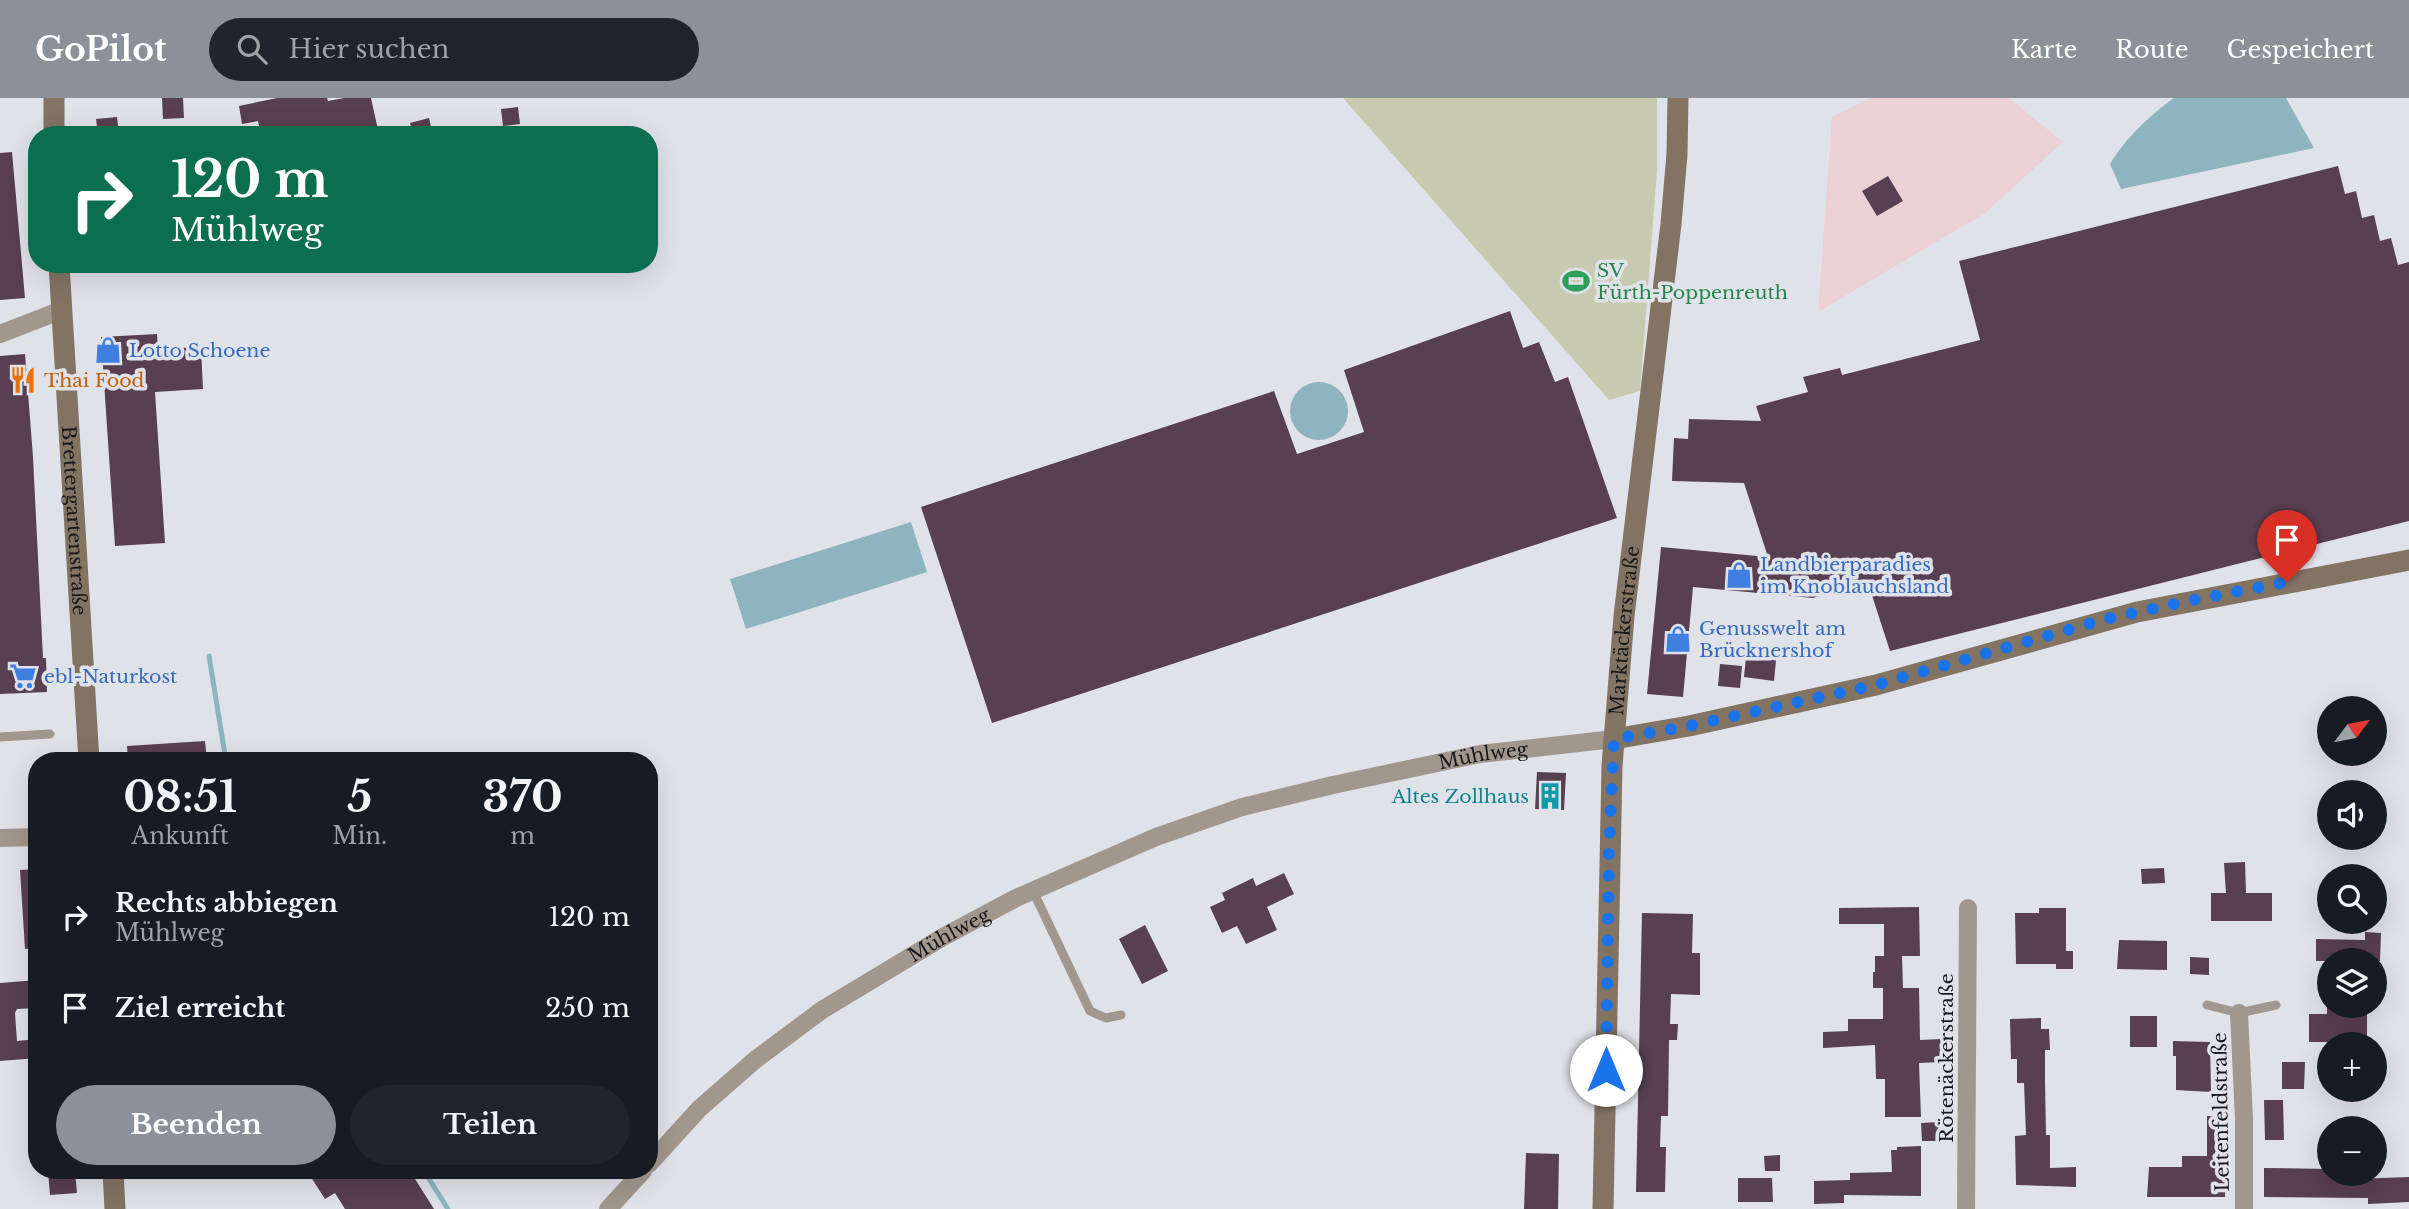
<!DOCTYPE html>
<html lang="de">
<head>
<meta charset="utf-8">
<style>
	body { margin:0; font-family:"Libre Baskerville",serif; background:#20242c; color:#f1f3f6; height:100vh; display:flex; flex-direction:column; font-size:26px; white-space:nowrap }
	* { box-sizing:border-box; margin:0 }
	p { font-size:23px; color:#9ea1a6 }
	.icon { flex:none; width:38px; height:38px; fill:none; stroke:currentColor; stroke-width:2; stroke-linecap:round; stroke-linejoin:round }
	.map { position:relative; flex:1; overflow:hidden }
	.panel { position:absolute; left:28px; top:654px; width:630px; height:427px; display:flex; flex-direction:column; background:#171b24; border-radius:28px; box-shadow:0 7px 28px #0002 }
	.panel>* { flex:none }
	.banner { position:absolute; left:28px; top:28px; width:630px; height:147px; border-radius:28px; box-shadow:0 7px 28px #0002; background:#0b6e4f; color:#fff; overflow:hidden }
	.needle { width:46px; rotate:58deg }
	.tools { position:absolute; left:2317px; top:598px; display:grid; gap:14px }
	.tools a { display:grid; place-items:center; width:70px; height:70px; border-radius:50%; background:#171b24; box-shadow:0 7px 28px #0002; font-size:35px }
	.pin { position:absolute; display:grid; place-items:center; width:60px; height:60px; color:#fff; margin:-72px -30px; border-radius:50% 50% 50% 0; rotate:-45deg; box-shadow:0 0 7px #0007 }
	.pin .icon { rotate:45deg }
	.me { position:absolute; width:77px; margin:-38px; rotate:0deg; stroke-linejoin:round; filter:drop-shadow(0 0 5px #0008) }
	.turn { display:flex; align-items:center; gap:24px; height:147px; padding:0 28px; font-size:32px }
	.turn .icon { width:91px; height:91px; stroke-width:2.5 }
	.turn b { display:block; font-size:49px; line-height:60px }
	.eta { display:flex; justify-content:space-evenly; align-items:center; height:119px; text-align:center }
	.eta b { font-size:42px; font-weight:700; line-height:49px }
	.cta { display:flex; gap:14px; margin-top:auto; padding:14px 28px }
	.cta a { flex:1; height:80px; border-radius:42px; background:#8c9099; color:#fff; font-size:28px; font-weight:700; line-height:80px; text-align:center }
	.cta a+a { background:#20242c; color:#f1f3f6 }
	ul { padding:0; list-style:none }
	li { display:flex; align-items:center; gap:21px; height:91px; padding:0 28px }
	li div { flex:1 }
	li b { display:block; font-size:26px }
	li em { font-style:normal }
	header { display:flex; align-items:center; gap:42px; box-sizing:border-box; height:98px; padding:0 35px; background:#8c9099; color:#fff }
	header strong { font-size:33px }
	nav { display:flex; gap:38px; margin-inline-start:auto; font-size:24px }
	.search { width:490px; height:63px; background:#20242c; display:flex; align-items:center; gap:18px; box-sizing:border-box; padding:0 24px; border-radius:38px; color:#9ea1a6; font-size:26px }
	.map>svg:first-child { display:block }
	.industrial { fill:#ebd1d5 }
	.green { fill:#c8caaf }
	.water { fill:#8eb5bf }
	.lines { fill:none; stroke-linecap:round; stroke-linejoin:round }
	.stream { stroke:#8eb5bf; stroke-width:5 }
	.building { fill:#583f51 }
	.lane { stroke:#a2978c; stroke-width:9 }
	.street { stroke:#a2978c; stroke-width:18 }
	.secondary { stroke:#827363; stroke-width:21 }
	.route { stroke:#1a73e8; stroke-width:12; stroke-dasharray:0 21.6 }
	.labels { text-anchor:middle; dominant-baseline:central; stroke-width:7; stroke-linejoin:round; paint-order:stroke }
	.leisure-label { font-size:19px; fill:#27864d; stroke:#e0e2e9; text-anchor:start }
	.shop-label { font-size:19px; fill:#366cbe; stroke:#e0e2e9; text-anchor:start }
	.food-label { font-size:19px; fill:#c56008; stroke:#e0e2e9; text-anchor:start }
	.street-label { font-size:19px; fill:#18191c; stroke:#e0e2e9 }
	.culture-label { font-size:19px; fill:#0d838f; stroke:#e0e2e9; text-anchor:end }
</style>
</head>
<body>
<header>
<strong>GoPilot</strong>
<div class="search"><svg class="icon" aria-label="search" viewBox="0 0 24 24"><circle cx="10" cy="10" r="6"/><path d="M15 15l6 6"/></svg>Hier suchen</div>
<nav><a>Karte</a><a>Route</a><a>Gespeichert</a></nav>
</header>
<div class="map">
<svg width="2409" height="1111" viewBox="0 0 2409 1111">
	<rect width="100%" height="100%" fill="#e0e2e9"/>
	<path class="industrial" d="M1870 0H2009L2063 44 1985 115 1818 214 1832 19Z"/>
	<path class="green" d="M1343 0H1657V73L1640 293 1609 302Z"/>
	<path class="water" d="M2174 0H2286L2314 50 2121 91 2110 66C2125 41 2150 17 2174 0Z
		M1290 313a29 29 0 1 1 58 0a29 29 0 1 1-58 0Z
		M911 424 927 474 746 531 730 481Z"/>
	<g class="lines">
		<path class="stream" d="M209 558 226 663
			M424 1073 448 1111"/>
	</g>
	<path class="building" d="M162 0H183L184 20 163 21Z
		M277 0H327L328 3 344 0H371L378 32 356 37H261L258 23 242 26 239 8Z
		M518 9 520 26 503 28 501 11Z
		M117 19 119 37H98L96 21Z
		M429 20 433 37H413L410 25Z
		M12 54 25 200 0 202V55Z
		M2338 68 2345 96 2356 93 2362 120 2374 117 2380 143 2391 140 2398 167 2409 164V423L1890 553 1867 482 1813 500 1693 489 1683 599 1647 596 1661 449 1768 459 1744 385 1672 383 1674 340 1688 341 1689 321 1761 323 1756 308 1808 294 1803 279 1840 270 1842 277 1980 242 1959 163Z
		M1888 78 1903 103 1877 118 1862 93Z
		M1510 213 1523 250 1539 244 1555 284 1568 279 1617 420 992 625 921 409 1274 293 1297 356 1364 334 1344 272Z
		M157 236 158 251 201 249 203 291 155 294 165 445 115 448 101 239Z
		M25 256 33 359 43 560H46L47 594 0 596V258Z
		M1747 549 1777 552 1774 583 1744 579Z
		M1720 566 1742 568 1740 590 1718 588Z
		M205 643 207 663H128L127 648Z
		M1537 674 1566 675 1564 712 1535 711Z
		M2245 764 2246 795H2272V823H2211V795H2226L2224 765Z
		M2164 770 2165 785 2142 786 2141 771Z
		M37 771V850L25 851 20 772Z
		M1284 775 1294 796 1267 809 1277 832 1246 846 1237 828 1222 835 1210 809 1225 802 1222 795 1253 780 1256 788Z
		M1919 809 1920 858H1902L1903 890H1919L1920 942 1941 941 1942 964 1919 965 1921 1019H1885V981H1876L1875 947 1823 950V934L1848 933V921H1883V890H1873V874H1875V858H1884V826H1839V810Z
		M2039 810H2066V853H2073V871H2056V866H2016L2015 815H2039Z
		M1642 815 1693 816 1692 855H1700V897L1671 896 1670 926H1678L1677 942H1669L1668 1018H1661L1660 1049H1666L1665 1094H1636Z
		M1145 827 1168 873 1142 886 1119 841Z
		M2365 834 2381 835 2380 863H2316V841L2365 842Z
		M2119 842 2167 843V872L2117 871Z
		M2190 859 2209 860V877L2190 876Z
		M37 882V910L17 911 15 915 17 943 37 941V960L0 963V885Z
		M2367 908V940H2353V944H2309V916H2327V909Z
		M2130 918H2157V949H2130Z
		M2041 920V931H2049L2050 952H2045V984L2046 1037H2050V1070L2076 1069V1089L2016 1087 2015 1038 2026 1037 2024 985H2017V961H2011L2010 921Z
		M2173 943 2210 944 2211 994 2176 992V958H2173Z
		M2282 964H2305L2304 991H2282Z
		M2264 1002H2283L2284 1042H2265Z
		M2207 1018H2227L2225 1099H2147L2149 1069H2182V1058H2207Z
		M1939 1024V1043H1922L1921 1025Z
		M1921 1048V1098L1844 1097V1105L1814 1106V1083L1850 1082V1075L1892 1074 1891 1052H1897V1049Z
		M1526 1055 1559 1056 1558 1111H1524Z
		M1780 1057V1073H1765L1764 1058Z
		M2264 1070 2329 1071V1076H2354V1081L2409 1079V1104L2368 1106V1100L2264 1099Z
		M48 1073H75L77 1095 50 1097Z
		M307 1073H410L434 1111H345L335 1095 325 1101Z
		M1738 1080H1772L1773 1104H1738Z"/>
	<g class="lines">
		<path class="lane" d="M0 639 50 636
			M1033 793 1090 913 1106 920 1121 917
			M2207 907 2239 915 2276 907"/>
		<g class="street">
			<path d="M0 236 62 212"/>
			<path d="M0 740 37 739"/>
			<path d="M2239 915 2244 1021V1111"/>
			<path id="s1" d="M649 1066 699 1011 755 962 822 912 943 839 1016 800 1156 739 1242 709 1333 687 1480 656 1614 641"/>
			<path d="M608 1111 643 1073"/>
			<path d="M1966 1111 1968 810"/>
		</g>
		<g class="secondary">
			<path d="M54 37V0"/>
			<path id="s2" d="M59 166 89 663"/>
			<path d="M1614 641 1689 628 1876 587 2137 514 2409 462"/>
			<path d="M113 1073 115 1111"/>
			<path id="s3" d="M1603 1111 1612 668 1624 518 1671 126 1677 56 1678 0"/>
		</g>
	</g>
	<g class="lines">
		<path class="route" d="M1606 972 1609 751 1614 641 1689 628 1876 587 2106 521 2188 503 2287 484"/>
	</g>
	<defs>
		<symbol id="stadium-bare" viewBox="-9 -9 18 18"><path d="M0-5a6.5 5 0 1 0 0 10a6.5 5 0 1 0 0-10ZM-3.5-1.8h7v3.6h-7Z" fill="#2e9e5b" stroke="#e0e2e9" stroke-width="2.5" paint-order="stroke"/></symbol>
		<symbol id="shop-bare" viewBox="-9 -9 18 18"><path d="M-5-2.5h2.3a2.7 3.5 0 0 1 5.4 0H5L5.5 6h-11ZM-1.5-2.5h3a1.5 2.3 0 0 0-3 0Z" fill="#3f7fe0" stroke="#e0e2e9" stroke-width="2.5" paint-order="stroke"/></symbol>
		<symbol id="restaurant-bare" viewBox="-9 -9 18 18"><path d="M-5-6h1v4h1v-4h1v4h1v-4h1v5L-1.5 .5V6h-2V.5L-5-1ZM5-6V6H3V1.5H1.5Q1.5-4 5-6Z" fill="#e8710a" stroke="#e0e2e9" stroke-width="2.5" paint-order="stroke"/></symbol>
		<symbol id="supermarket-bare" viewBox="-9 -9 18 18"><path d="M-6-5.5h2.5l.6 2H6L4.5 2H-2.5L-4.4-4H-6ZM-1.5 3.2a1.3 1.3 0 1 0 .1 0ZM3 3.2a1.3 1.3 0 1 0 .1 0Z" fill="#3f7fe0" stroke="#e0e2e9" stroke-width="2.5" paint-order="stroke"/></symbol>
		<symbol id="building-bare" viewBox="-9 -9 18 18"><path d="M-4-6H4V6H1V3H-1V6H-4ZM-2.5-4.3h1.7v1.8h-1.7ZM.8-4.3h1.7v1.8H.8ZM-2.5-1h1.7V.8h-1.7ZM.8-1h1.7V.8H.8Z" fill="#0f9aa8" stroke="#e0e2e9" stroke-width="2.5" paint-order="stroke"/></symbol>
	</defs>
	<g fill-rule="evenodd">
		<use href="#stadium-bare" x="1557" y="164" width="38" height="38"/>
		<use href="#shop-bare" x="89" y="233" width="38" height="38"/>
		<use href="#restaurant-bare" x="4" y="263" width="38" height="38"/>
		<use href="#shop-bare" x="1720" y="458" width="38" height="38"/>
		<use href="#shop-bare" x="1659" y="522" width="38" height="38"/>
		<use href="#supermarket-bare" x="4" y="559" width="38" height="38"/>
		<use href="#building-bare" x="1531" y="679" width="38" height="38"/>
	</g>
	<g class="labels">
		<g class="leisure-label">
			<text x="1597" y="172">SV<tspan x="1597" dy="22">Fürth-Poppenreuth</tspan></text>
		</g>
		<g class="shop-label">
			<text x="129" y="252">Lotto Schoene</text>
			<text x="1760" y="466">Landbierparadies<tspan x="1760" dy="22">im Knoblauchsland</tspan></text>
			<text x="1699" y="530">Genusswelt am<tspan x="1699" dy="22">Brücknershof</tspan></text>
			<text x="44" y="578">ebl-Naturkost</text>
		</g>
		<g class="food-label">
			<text x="44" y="282">Thai Food</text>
		</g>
		<g class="street-label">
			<text stroke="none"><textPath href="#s2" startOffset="257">Brettergartenstraße</textPath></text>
			<text stroke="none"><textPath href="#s3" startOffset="579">Marktäckerstraße</textPath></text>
			<text stroke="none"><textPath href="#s1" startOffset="947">Mühlweg</textPath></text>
			<text stroke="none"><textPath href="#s1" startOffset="380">Mühlweg</textPath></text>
			<text transform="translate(1946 960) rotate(-90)">Rötenäckerstraße</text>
			<text transform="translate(2221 1014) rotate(-91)">Leitenfeldstraße</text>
		</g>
		<g class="culture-label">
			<text x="1529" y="698">Altes Zollhaus</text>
		</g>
	</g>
</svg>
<div class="tools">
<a><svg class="needle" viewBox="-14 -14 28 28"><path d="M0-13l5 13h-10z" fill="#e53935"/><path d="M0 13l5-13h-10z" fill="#9ea1a6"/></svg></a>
<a><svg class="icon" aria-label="sound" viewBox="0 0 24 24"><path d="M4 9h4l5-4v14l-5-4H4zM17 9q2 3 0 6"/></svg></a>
<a><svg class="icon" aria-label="search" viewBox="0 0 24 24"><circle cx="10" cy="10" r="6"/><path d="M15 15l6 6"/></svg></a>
<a><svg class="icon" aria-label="layers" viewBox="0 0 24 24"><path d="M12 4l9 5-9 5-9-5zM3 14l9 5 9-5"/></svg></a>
<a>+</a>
<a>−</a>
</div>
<div class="pin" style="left:2287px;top:484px;background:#d93025"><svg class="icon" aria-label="arrive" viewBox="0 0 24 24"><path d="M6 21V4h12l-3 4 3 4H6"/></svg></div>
<svg class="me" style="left:1606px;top:972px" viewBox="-20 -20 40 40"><circle r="19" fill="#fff"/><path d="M0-13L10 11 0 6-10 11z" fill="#1a73e8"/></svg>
<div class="banner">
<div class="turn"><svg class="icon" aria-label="right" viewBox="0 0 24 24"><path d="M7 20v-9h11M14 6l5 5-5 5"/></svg><div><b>120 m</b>Mühlweg</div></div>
</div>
<section class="panel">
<div class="eta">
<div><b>08:51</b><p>Ankunft</p></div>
<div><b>5</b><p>Min.</p></div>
<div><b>370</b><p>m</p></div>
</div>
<ul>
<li><svg class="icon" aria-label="right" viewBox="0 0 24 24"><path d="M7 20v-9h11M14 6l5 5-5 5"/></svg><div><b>Rechts abbiegen</b><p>Mühlweg</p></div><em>120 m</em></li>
<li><svg class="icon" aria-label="arrive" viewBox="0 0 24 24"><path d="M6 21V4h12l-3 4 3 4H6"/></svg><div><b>Ziel erreicht</b></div><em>250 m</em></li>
</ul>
<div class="cta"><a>Beenden</a><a>Teilen</a></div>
</section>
</div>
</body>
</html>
